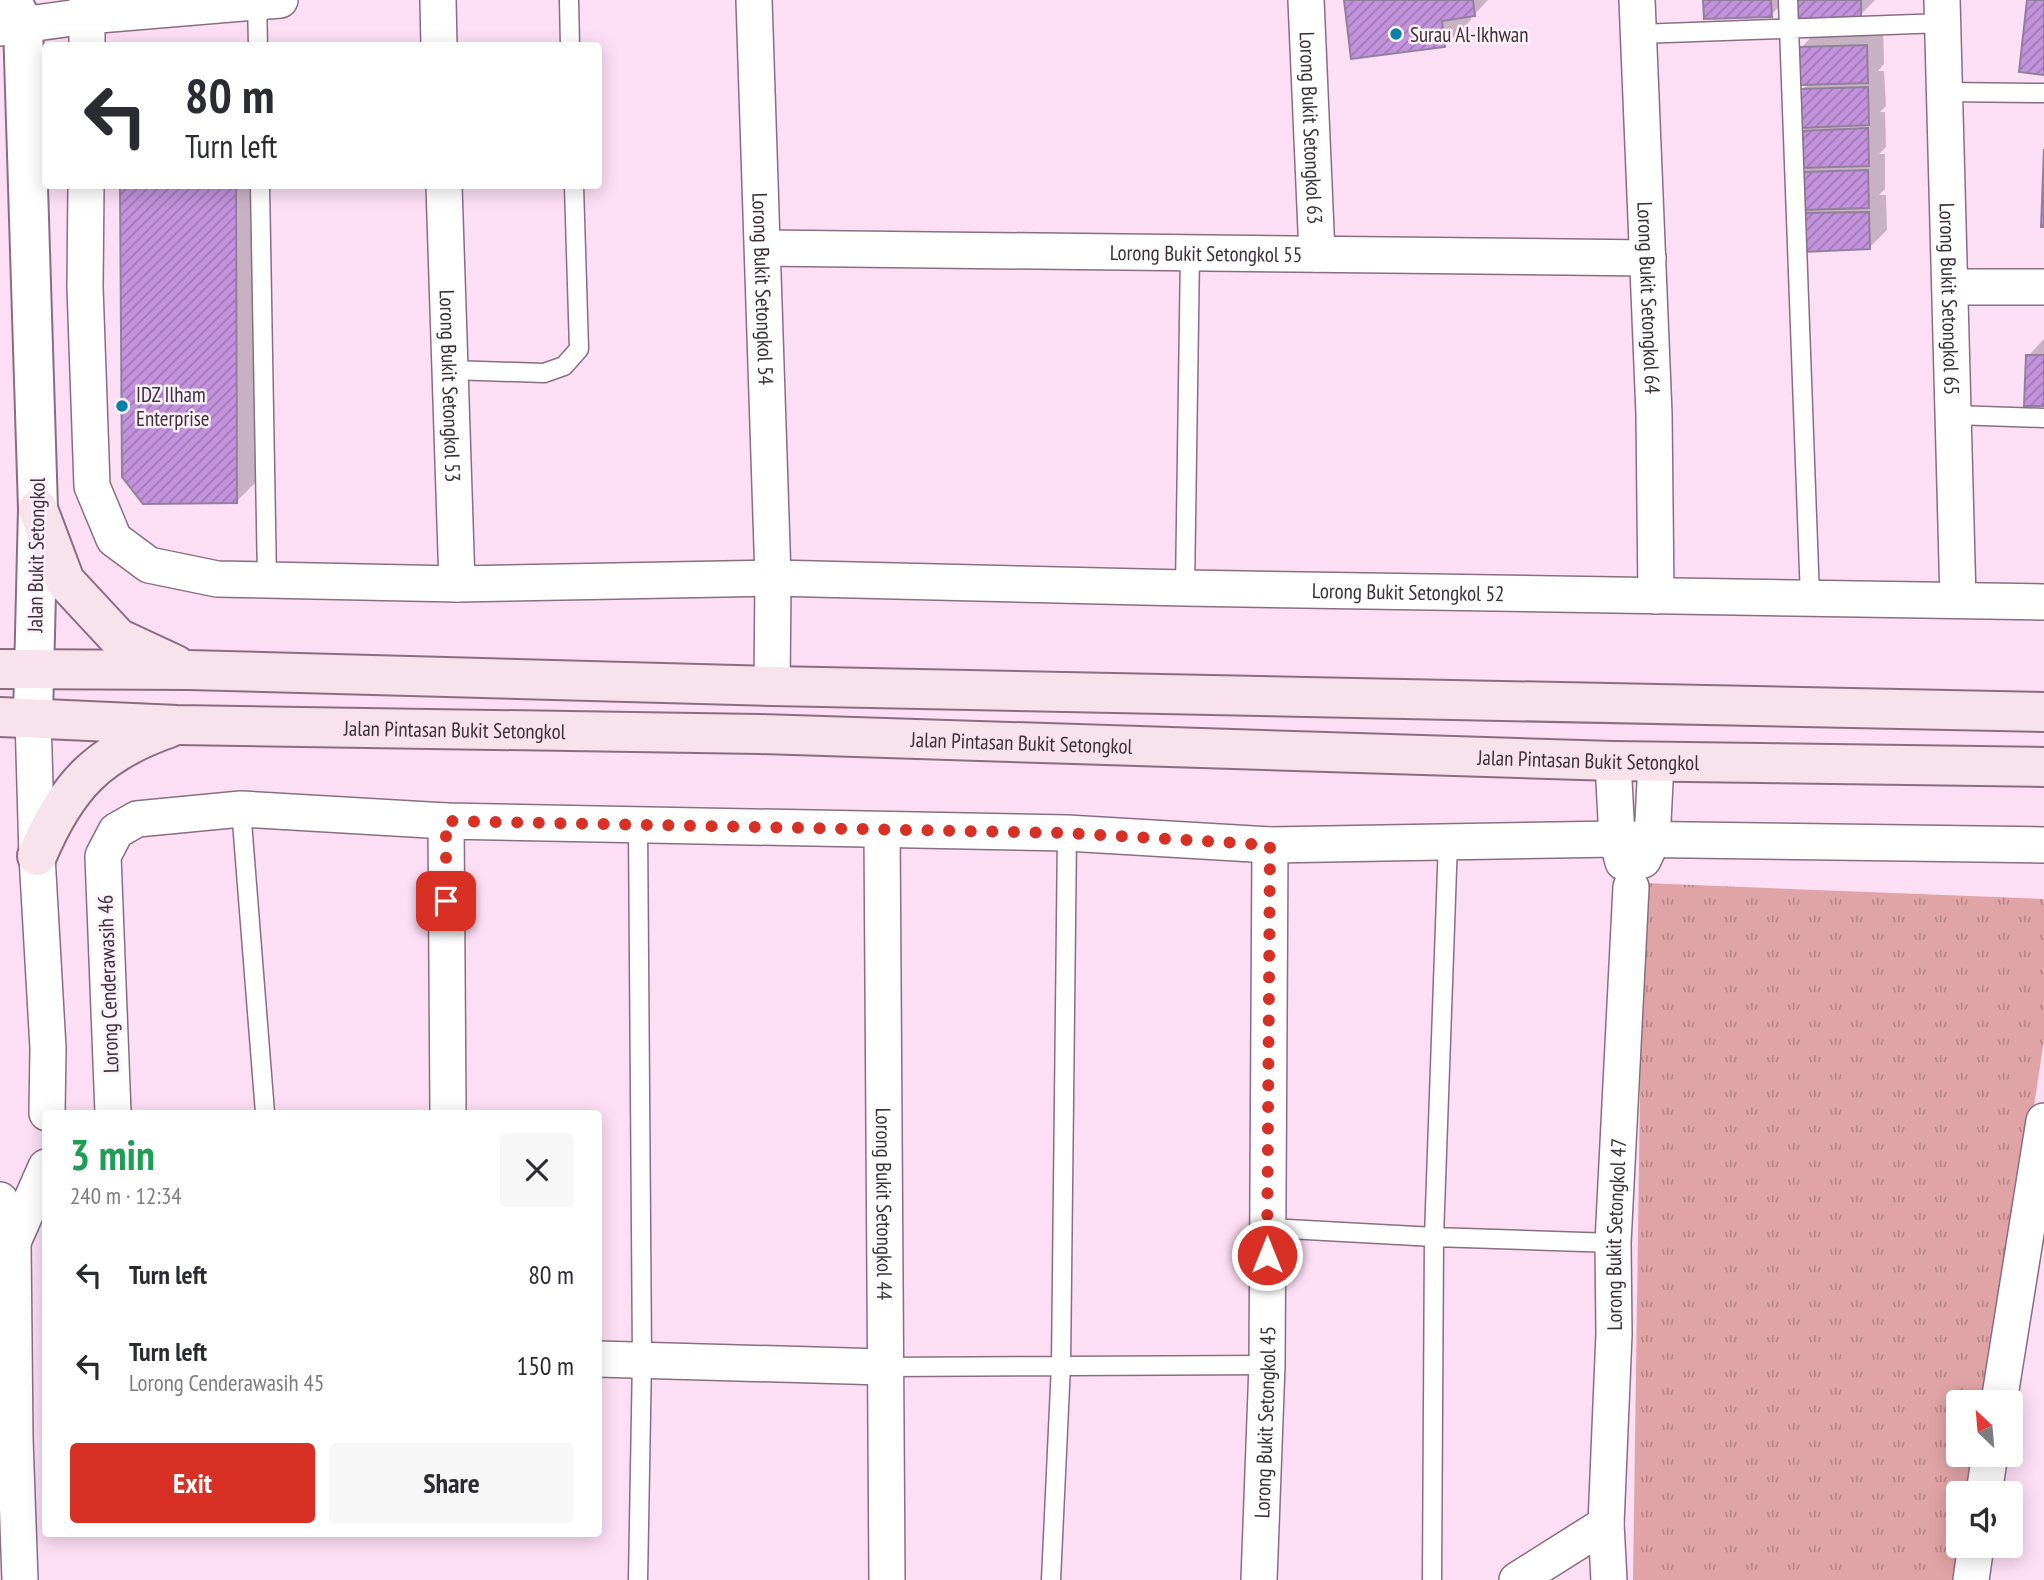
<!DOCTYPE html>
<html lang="en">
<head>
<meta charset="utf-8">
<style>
	body { margin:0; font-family:"PT Sans Narrow",sans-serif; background:#f7f7f7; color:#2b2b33; height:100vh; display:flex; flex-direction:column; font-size:26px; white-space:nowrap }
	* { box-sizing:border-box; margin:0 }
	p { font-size:23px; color:#7c7c81 }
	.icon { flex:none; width:38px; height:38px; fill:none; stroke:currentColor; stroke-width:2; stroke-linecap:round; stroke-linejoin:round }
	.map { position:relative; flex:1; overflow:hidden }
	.side { position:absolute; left:42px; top:1110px; width:560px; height:427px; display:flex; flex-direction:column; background:#fff; border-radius:7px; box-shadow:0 4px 18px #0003 }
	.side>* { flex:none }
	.top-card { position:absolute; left:42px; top:42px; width:560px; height:147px; border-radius:7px; box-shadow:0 4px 18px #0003; background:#fff; color:#2b2b33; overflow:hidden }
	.needle { width:46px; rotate:334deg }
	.buttons { position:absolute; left:1946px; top:1390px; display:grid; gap:14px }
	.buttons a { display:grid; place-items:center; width:77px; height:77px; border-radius:7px; background:#fff; box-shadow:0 4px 18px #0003; font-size:35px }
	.pin { position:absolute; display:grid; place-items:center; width:60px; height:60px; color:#fff; margin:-30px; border-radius:14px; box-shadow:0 4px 10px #0006 }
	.me { position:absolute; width:77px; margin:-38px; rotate:0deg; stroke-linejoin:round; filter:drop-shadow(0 0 5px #0008) }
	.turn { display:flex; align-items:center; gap:24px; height:147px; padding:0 28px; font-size:32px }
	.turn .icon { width:91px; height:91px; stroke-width:2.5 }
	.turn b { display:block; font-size:49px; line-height:60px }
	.round { display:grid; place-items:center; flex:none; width:74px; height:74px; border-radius:7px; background:#f7f7f7 }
	.summary { display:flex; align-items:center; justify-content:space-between; height:119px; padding:0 28px }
	h1 { font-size:42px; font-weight:700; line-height:52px; color:#1e9e55 }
	.button { display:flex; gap:14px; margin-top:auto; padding:14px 28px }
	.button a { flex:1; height:80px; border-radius:7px; background:#d93025; color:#fff; font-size:28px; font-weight:700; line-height:80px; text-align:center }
	.button a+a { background:#f7f7f7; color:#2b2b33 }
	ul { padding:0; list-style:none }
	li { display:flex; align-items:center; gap:21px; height:91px; padding:0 28px }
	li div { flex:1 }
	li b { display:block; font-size:26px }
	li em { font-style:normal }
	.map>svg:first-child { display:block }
	.grass { fill:url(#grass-tufts) }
	.shadow { fill:#0003 }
	.building { fill:url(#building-hatch); stroke:#91809b; stroke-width:2 }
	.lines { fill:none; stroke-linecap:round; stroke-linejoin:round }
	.service-casing { stroke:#896e83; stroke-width:21 }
	.minor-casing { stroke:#896e83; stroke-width:38 }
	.tertiary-casing { stroke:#896e83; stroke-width:42 }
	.secondary-casing { stroke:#896e83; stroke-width:42 }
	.service { stroke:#fff; stroke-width:18 }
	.minor { stroke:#fff; stroke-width:35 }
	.tertiary { stroke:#fff; stroke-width:38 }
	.secondary { stroke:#f8e2eb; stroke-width:38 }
	.route { stroke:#d93025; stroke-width:12; stroke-dasharray:0 21.6 }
	.poi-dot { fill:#0982a8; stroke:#fef1fb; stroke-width:2.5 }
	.labels { text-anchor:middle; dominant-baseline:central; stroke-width:5; stroke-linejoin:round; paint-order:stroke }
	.poi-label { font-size:21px; fill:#3c3039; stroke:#fef1fb; text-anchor:start }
	.street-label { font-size:21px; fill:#3c3039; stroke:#fef1fb }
</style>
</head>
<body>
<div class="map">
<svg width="2044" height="1580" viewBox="0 0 2044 1580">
	<defs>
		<pattern id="grass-tufts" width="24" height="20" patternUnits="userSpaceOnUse" patternTransform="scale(1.75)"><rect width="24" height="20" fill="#e1a4a6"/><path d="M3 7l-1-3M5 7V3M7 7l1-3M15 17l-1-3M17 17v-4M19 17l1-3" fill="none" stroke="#b88688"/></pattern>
		<pattern id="building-hatch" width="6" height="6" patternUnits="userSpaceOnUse" patternTransform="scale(1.75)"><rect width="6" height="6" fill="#c292dd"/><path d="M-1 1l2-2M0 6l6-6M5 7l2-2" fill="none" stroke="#9f78b4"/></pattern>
	</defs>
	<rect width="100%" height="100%" fill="#fcdef5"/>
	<path class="grass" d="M1643 883 2044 899V1040L1989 1402H1958V1454H1981L1975 1493H1958V1545H1968L1962 1580H1633Z"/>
	<path class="shadow" d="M1346 0H1488L1474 15H1470L1471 20 1445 46Z
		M1705 0H1786L1771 15Z
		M1795 0H1875L1860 15Z
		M1883 28 1884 64 1878 71H1884L1886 106 1880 112H1885L1886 147 1879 154H1885V189L1879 195H1886L1887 230 1869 248 1803 214 1809 208 1802 173 1809 166 1803 131 1808 126 1802 90 1809 83 1801 48 1818 30Z
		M122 186H261L263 475 237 501 124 477Z
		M2044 339V404L2028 356Z"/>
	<path class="building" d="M1344 0H1473L1475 16 1442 21 1445 47 1351 59Z
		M1703 0H1771L1772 17 1704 19Z
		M1793 0H1861V17L1793 19Z
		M2027 0H2044V75L2019 72Z
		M1867 45 1868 83 1800 85 1799 47Z
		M1868 87 1869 125 1801 128 1800 89Z
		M1868 128 1869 166 1802 168 1801 131Z
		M2044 149V227H2041Z
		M1868 170 1869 208 1801 210 1800 172Z
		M120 186H236L237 503 143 504 122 477Z
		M1869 212 1870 249 1803 252 1801 213Z
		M2026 355H2044V406H2024Z"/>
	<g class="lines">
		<defs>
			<path id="service" d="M257 0 258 46
				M569 0 570 46
				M1788 0 1810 598
				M1638 34 1943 23
				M1944 92 2044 93
				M260 186 267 580
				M451 370 544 373 564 366 579 349 574 186
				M1954 415 2044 418
				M1185 588 1190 253
				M241 809 265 1113
				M1268 1228 1434 1237 1613 1243
				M884 1367 1267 1365
				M638 1580 642 1359 638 825
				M1051 1580 1061 1365 1067 833
				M1432 1580 1434 1237 1448 841"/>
			<g id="minor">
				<path d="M87 0V46"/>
				<path d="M438 0 439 46"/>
				<path id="s1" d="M754 0 773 578 772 686"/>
				<path id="s2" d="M1306 0 1317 254"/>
				<path id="s3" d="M1637 0 1654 414 1656 596"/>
				<path id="s4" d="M1942 0 1958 600"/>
				<path d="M0 28 87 16 280 0"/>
				<path id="s5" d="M86 186 85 287 92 486 114 539 149 565 217 579 457 584 773 578 1185 588 2044 602"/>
				<path id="s6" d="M444 186 457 584"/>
				<path id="s7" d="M763 248 1648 258"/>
				<path d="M1951 287H2044"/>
				<path d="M33 717 37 856 48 1048 47 1113"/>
				<path d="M1613 761 1617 839 1623 862"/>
				<path d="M446 821 448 1113"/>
				<path id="s8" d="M882 830 887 1580"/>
				<path d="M1643 860 1652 841 1656 762"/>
				<path d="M113 1113 103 856 116 831 137 819 241 809 446 821 1067 833 1270 845 1617 839 2044 845"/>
				<path d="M0 1200 13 1242 15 1438 20 1580"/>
				<path d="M13 1242 46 1167"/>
				<path d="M598 1359 884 1367"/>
				<path d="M1999 1402 2044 1121"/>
				<path d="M1984 1493 1990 1454"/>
				<path id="s9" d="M1259 1580 1267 1365 1270 845"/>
				<path d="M1517 1580 1606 1524"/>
				<path id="s10" d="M1609 1580 1606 1524 1614 1334 1613 1243 1631 887"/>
				<path d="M1971 1580 1976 1545"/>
			</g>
			<path id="tertiary" d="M12 0 23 25 38 509 33 717"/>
			<g id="secondary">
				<path d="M38 509 65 581 118 638 176 665"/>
				<path d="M0 669 188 670 772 686 2044 712"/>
				<path id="s11" d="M0 717 177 725 759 734 1613 761 2044 767"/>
				<path d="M37 856C66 787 97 753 169 728"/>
			</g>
		</defs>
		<use href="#service" class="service-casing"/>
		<use href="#minor" class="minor-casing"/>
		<use href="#tertiary" class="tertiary-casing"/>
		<use href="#secondary" class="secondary-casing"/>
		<use href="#service" class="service"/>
		<use href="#minor" class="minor"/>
		<use href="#tertiary" class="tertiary"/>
		<use href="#secondary" class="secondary"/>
	</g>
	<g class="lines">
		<path class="route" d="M446 901V821L1067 833 1270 845 1267 1255"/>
	</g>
	<g class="poi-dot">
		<circle cx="1396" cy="34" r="7"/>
		<circle cx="122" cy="406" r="7"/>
	</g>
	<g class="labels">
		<g class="poi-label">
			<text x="1410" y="34">Surau Al-Ikhwan</text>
			<text x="136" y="394">IDZ Ilham<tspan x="136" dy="24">Enterprise</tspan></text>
		</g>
		<g class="street-label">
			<text stroke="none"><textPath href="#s2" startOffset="128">Lorong Bukit Setongkol 63</textPath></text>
			<text stroke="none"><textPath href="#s7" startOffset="443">Lorong Bukit Setongkol 55</textPath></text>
			<text stroke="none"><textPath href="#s1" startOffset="289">Lorong Bukit Setongkol 54</textPath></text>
			<text stroke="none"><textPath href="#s3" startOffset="298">Lorong Bukit Setongkol 64</textPath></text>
			<text stroke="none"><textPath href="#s4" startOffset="299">Lorong Bukit Setongkol 65</textPath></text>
			<text stroke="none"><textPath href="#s6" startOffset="200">Lorong Bukit Setongkol 53</textPath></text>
			<text transform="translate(36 555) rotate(-89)">Jalan Bukit Setongkol</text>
			<text stroke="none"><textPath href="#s5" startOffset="1662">Lorong Bukit Setongkol 52</textPath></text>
			<text stroke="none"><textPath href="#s11" startOffset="455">Jalan Pintasan Bukit Setongkol</textPath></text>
			<text stroke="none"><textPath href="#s11" startOffset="1022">Jalan Pintasan Bukit Setongkol</textPath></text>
			<text stroke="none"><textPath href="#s11" startOffset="1589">Jalan Pintasan Bukit Setongkol</textPath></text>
			<text transform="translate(108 984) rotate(-92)">Lorong Cenderawasih 46</text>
			<text stroke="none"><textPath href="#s8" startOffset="374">Lorong Bukit Setongkol 44</textPath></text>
			<text stroke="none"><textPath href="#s10" startOffset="346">Lorong Bukit Setongkol 47</textPath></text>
			<text stroke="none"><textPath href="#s9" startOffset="158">Lorong Bukit Setongkol 45</textPath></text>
		</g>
	</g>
</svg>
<div class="buttons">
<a><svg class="needle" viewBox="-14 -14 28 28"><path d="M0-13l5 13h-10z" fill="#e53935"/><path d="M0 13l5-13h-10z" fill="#7c7c81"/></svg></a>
<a><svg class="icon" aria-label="sound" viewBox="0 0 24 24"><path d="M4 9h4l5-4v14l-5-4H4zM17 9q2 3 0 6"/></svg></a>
</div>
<div class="pin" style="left:446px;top:901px;background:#d93025"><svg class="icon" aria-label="arrive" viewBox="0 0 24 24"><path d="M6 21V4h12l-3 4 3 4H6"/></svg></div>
<svg class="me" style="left:1267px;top:1255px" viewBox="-20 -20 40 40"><circle r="17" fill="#d93025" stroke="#fff" stroke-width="3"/><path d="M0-11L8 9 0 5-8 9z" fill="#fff"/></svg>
<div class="top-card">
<div class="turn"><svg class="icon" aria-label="left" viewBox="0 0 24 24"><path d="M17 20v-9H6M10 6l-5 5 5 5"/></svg><div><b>80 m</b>Turn left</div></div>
</div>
<section class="side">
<div class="summary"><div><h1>3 min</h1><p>240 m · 12:34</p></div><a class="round"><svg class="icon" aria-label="close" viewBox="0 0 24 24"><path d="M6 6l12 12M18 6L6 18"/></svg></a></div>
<ul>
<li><svg class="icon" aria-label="left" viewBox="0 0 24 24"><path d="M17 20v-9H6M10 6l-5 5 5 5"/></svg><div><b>Turn left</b></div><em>80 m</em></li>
<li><svg class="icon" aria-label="left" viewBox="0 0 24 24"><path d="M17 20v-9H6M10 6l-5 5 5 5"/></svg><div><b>Turn left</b><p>Lorong Cenderawasih 45</p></div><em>150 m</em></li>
</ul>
<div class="button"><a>Exit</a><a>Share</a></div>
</section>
</div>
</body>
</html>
